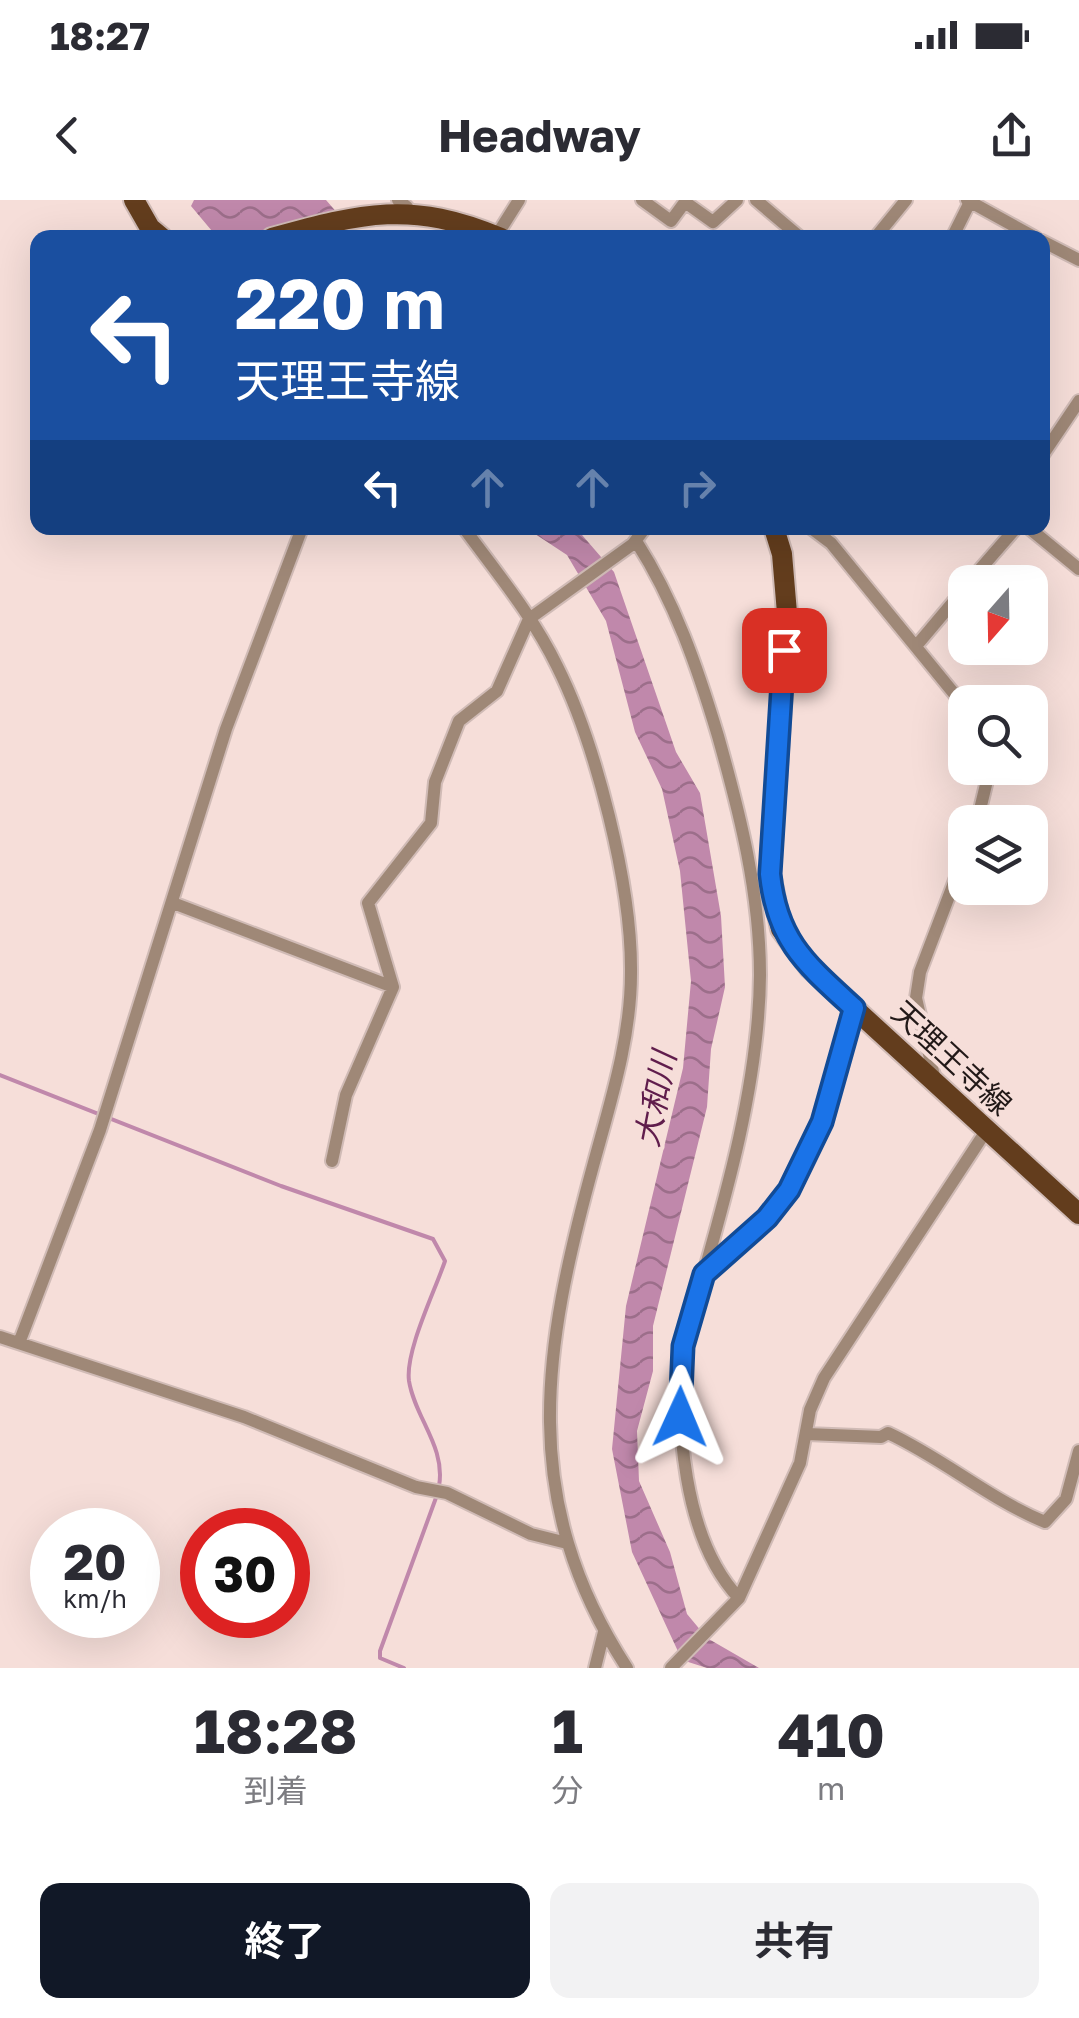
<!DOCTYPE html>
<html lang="ja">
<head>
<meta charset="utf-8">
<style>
	body { margin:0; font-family:"Golos Text","Noto Sans JP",sans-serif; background:#f2f2f3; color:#2b2b33; height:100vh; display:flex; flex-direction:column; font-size:38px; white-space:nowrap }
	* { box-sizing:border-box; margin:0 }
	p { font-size:32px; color:#7c7c81 }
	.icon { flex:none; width:55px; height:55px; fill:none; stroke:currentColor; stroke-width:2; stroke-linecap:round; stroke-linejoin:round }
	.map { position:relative; height:1468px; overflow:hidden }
	.details { display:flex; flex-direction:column; background:#fff; flex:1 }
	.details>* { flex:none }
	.banner { position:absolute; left:30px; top:30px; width:1020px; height:305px; border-radius:20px; box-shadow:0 10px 40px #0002; background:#1a4fa0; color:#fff; overflow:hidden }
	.needle { width:65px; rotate:200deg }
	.controls { position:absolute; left:948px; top:365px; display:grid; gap:20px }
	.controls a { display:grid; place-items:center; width:100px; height:100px; border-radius:20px; background:#fff; box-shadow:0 10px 40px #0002; font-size:50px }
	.speed { position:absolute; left:30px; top:1308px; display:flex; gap:20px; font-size:50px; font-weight:700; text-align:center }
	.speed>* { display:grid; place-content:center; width:130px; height:130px; border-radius:50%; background:#fff; box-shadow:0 10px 40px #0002; line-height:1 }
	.speed small { font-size:25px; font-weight:400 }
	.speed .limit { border:15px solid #d22; background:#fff; color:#111 }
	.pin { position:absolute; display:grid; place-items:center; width:85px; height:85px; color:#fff; margin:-42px; border-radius:20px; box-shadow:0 5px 15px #0006 }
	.me { position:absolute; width:110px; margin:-55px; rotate:1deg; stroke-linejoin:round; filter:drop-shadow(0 0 8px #0008) }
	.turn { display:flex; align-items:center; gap:35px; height:210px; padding:0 40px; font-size:45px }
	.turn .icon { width:130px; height:130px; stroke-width:2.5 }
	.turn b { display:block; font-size:70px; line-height:85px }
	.lanes { display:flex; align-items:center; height:95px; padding:0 40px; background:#0003; justify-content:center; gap:50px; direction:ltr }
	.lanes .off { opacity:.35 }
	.eta { display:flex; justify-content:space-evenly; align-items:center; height:170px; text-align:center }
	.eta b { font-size:60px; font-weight:700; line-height:70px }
	.action { display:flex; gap:20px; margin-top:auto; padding:20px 40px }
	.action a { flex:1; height:115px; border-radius:20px; background:#111827; color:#fff; font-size:40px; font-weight:700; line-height:115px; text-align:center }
	.action a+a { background:#f2f2f3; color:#2b2b33 }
	.status { display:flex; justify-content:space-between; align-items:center; height:70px; padding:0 50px; background:#fff; direction:ltr }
	.status svg { height:28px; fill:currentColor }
	header { display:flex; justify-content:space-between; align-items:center; height:130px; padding:0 40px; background:#fff; font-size:45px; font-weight:700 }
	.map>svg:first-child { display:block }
	.water { fill:url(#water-waves) }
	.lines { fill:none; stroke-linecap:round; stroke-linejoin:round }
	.stream { stroke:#c088ab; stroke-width:4 }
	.street-casing { stroke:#d0bbb6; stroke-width:16 }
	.primary-casing { stroke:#d0bbb6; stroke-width:24 }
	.street { stroke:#9f8877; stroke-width:12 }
	.primary { stroke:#633d1d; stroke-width:20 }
	.route-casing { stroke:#114b97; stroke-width:25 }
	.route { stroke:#1a73e8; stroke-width:18 }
	.labels { text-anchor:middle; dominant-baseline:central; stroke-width:8; stroke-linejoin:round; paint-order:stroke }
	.street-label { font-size:30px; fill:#221918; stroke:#f6ded9 }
	.water-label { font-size:32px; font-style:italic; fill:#601d4c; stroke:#f6ded9 }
</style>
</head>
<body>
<div class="status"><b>18:27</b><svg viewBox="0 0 49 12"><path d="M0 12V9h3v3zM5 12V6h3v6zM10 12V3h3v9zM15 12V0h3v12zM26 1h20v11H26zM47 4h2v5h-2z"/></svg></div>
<header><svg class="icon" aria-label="back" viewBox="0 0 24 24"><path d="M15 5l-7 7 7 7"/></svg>Headway<svg class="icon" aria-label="share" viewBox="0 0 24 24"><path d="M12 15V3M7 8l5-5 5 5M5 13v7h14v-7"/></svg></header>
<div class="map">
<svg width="1079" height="1468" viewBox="0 0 1079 1468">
	<defs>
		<pattern id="water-waves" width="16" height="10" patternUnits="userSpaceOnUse" patternTransform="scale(2.5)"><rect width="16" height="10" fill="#c088ab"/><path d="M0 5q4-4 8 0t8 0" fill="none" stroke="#9c6e8a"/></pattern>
	</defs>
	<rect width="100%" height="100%" fill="#f6ded9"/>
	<path class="water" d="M194 0H326L358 37H217L191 6Z
		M526 328H576L614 372 676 552 700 593 721 716 725 787 711 849 707 907 653 1126V1171L637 1231 639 1281 670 1352 687 1414 707 1438 759 1468H707L682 1460 632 1352 612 1249 626 1106 683 868 691 781 680 671 662 589 635 532 606 421 567 355Z"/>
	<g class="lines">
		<path class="stream" d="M0 875 281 986 433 1039 445 1061C435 1091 405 1151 409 1181 415 1218 446 1247 439 1286
			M404 1468 380 1458V1451L437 1295"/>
		<defs>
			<path id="street" d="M398 0 407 7
				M642 0 671 21 685 2 713 22 737 0
				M756 0 801 38
				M967 0 1036 38
				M497 35 519 0
				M875 38 906 0
				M952 38 970 2
				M1042 41 1079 60
				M1042 256 1079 201
				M464 328C496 372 533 416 557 466 596 544 632 686 631 773 631 839 610 903 593 966 543 1149 517 1299 627 1468
				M811 328 831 343 965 507
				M1029 328 1079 369
				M636 341C675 402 697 466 718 536 740 614 760 693 760 775 759 897 716 1029 683 1146 675 1222 683 1339 739 1398
				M969 382 1016 328
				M917 445 965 388
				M977 622 990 568
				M173 703 393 787
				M935 880 916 798 920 772 965 654
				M332 961 346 895 393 787 368 703 431 623 435 582 459 521 497 491 529 419 633 344 645 328
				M705 1073C758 1030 800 987 822 921 834 884 840 845 854 808
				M0 1137 244 1217 416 1287 447 1293 531 1334 567 1343
				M19 1143 100 930 226 529 302 328
				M807 1234 881 1237 888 1233C944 1259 989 1299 1045 1322L1066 1299 1079 1251
				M595 1468 604 1432
				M671 1468 739 1398 800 1263 810 1210 824 1178 986 931"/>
			<path id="primary" d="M134 0 150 28 162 38
				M272 38C363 13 411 0 501 38
				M774 328 782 354 787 413 770 674 781 729 810 768 1079 1014"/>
		</defs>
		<use href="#street" class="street-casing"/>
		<use href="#primary" class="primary-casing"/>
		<use href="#street" class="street"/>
		<use href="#primary" class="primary"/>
	</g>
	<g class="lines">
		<defs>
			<path id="route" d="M680 1217 683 1146 704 1074 767 1018 789 990 822 922 854 808C806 764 777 741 770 674L784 450"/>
		</defs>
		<use href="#route" class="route-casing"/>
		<use href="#route" class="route"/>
	</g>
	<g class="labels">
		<g class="street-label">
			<text transform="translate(952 858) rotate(43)">天理王寺線</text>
		</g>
		<g class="water-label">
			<text transform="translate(655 899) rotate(-79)">大和川</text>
		</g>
	</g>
</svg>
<div class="controls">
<a><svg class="needle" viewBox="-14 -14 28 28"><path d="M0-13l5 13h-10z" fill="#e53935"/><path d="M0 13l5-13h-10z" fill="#7c7c81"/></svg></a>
<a><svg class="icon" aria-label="search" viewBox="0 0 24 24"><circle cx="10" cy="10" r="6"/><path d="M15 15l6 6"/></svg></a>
<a><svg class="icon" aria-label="layers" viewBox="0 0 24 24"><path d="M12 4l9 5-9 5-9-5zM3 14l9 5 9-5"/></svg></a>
</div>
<div class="speed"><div>20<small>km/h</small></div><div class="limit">30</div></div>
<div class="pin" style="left:784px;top:450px;background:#d93025"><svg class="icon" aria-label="arrive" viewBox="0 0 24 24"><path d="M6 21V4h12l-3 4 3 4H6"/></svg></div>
<svg class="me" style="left:680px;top:1217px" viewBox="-20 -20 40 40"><path d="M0-17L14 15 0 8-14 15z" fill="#1a73e8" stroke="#fff" stroke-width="4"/></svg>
<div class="banner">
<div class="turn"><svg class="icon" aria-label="left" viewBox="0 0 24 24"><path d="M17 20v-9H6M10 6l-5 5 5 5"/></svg><div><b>220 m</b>天理王寺線</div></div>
<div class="lanes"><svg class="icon" aria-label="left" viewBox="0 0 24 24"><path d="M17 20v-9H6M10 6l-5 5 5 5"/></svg><svg class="icon off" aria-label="ahead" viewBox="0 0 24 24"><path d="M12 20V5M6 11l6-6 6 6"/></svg><svg class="icon off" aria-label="ahead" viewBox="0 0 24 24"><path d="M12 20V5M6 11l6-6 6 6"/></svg><svg class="icon off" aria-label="right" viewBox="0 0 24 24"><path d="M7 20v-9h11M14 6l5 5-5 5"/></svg></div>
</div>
</div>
<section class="details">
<div class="eta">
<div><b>18:28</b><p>到着</p></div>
<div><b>1</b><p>分</p></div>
<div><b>410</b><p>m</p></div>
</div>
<div class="action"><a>終了</a><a>共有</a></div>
</section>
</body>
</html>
